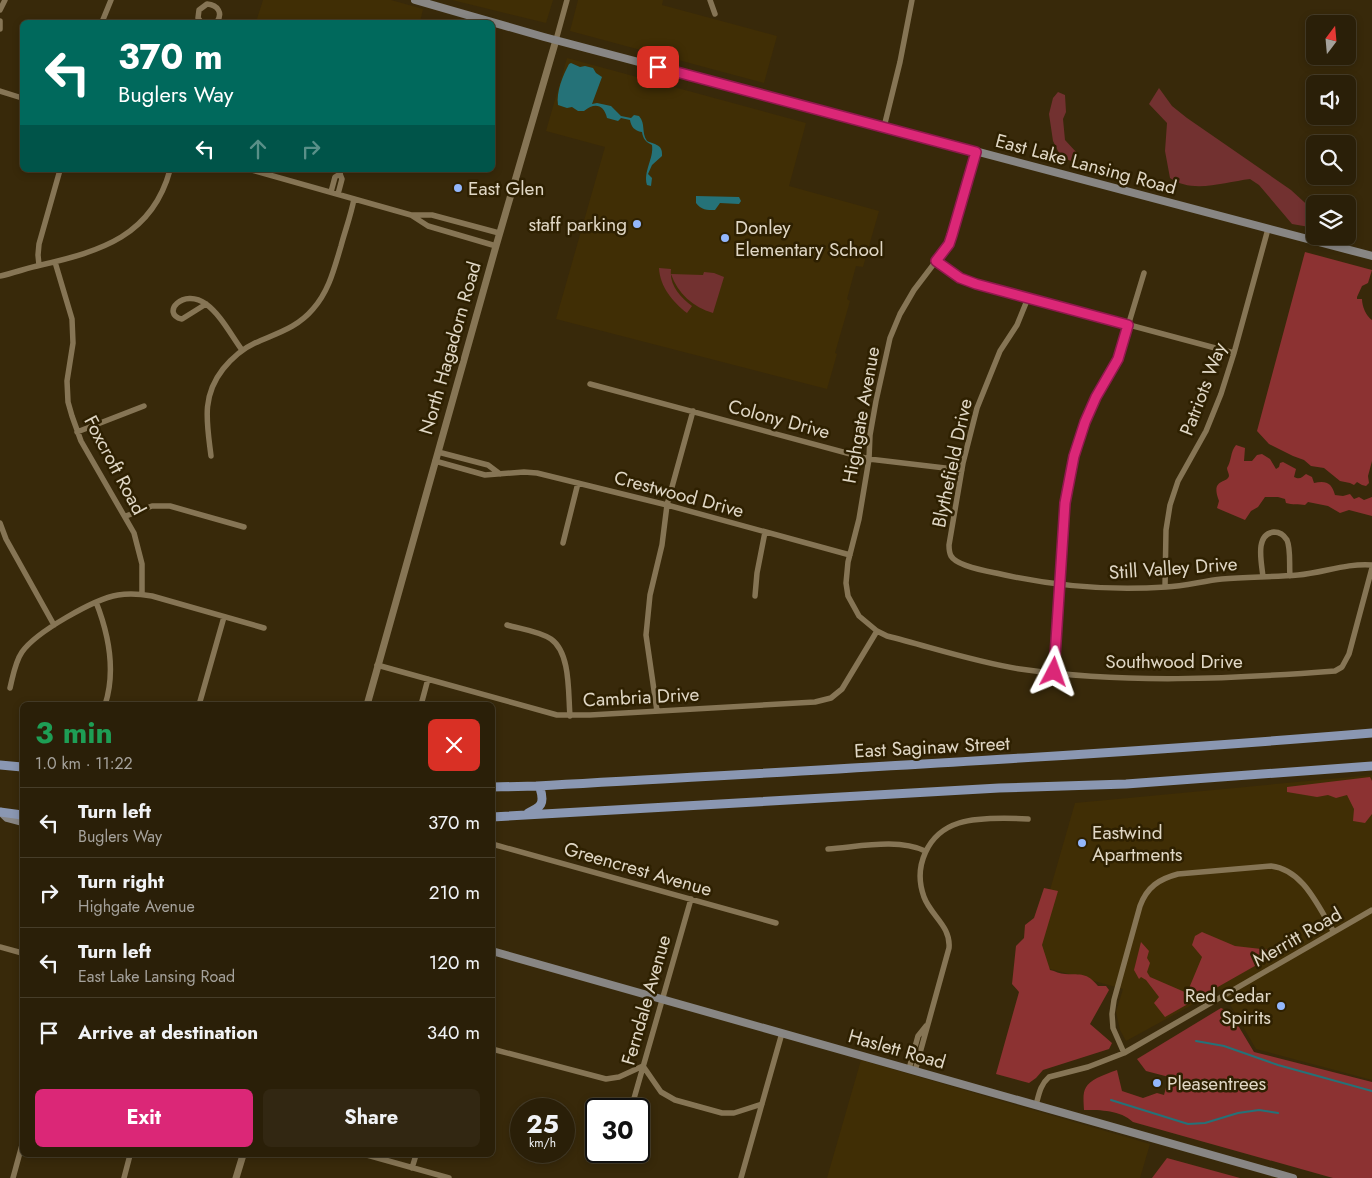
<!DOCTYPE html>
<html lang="en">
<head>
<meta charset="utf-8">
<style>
	body { margin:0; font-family:Jost,sans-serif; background:#322712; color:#f1f3f6; height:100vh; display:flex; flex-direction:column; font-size:19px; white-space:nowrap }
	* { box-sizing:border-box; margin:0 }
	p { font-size:16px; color:#a5a29c }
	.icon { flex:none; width:28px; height:28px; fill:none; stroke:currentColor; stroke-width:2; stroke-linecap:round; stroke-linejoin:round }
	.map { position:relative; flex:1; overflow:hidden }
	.sheet { position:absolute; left:20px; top:702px; width:475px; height:455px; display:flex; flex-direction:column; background:#2a1f08; border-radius:8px; box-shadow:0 2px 8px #0003,0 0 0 1px #463d29 }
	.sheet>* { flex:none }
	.guide { position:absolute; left:20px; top:20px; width:475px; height:152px; border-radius:8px; box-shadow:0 2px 8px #0003,0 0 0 1px #463d29; background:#00695c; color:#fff; overflow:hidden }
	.needle { width:32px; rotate:16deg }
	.buttons { position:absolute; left:1306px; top:15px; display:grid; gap:10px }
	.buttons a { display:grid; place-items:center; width:50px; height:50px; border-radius:8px; background:#2a1f08; box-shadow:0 2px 8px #0003,0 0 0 1px #463d29; font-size:25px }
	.speed { position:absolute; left:510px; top:1098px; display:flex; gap:10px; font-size:25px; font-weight:700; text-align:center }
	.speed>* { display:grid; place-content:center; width:65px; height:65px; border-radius:50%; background:#2a1f08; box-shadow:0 2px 8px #0003,0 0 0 1px #463d29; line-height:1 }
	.speed small { font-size:12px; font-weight:400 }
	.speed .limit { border:2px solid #111; border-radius:8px; background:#fff; color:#111 }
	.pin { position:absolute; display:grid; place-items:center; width:42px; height:42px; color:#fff; margin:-21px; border-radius:10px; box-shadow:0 2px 8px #0006 }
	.me { position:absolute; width:55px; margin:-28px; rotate:4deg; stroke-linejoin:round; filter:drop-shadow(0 0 4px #0008) }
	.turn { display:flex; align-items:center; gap:18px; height:105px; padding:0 15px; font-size:22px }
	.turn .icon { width:65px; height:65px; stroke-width:2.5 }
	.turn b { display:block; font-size:35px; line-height:42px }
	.lanes { display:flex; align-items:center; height:48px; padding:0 15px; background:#0003; justify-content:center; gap:25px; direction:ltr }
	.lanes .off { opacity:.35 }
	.round { display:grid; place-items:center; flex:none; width:52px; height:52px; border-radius:8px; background:#322712 }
	.head { display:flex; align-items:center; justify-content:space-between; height:85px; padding:0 15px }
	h1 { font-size:30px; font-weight:700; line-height:38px; color:#1e9e55 }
	.primary-button { display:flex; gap:10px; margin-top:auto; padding:10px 15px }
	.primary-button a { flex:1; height:58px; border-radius:8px; background:#db2777; color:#fff; font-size:20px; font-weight:700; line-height:58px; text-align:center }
	.primary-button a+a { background:#322712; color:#f1f3f6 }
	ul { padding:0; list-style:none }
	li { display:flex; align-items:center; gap:15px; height:70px; padding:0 15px; border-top:1px solid #463d29 }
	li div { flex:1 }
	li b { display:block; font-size:19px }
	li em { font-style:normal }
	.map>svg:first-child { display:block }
	.built { fill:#402e05 }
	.green { fill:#723130 }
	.forest { fill:#8c3232 }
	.water { fill:#257278 }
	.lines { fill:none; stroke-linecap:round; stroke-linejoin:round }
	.stream { stroke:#257278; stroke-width:2 }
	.minor { stroke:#867555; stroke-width:5.5 }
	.tertiary { stroke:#867555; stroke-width:7 }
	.secondary { stroke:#888684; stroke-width:8 }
	.primary { stroke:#8a97b2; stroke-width:9 }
	.route-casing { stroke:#8e194d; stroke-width:12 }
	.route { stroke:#db2777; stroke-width:9 }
	.poi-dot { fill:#93b7fd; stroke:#2e2001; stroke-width:2 }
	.labels { text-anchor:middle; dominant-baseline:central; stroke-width:5; stroke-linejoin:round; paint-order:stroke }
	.street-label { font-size:19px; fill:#e0d7c5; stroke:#2e2001 }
	.poi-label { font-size:19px; fill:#e0d7c5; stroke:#2e2001; text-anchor:start }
</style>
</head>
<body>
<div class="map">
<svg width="1372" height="1178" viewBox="0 0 1372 1178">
	<rect width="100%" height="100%" fill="#38290a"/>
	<path class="built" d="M263 0H391L423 9 420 22H256Z
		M452 0H553L546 23Z
		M578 0H663L662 5 777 36 764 83 570 31Z
		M567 58 806 123 789 186 879 211 863 267 856 266 847 299 850 301 835 353 837 354 827 389 556 319 605 147 546 131Z
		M1372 775V1080L1256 1049 1221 989 1126 1041 1120 1030 1116 1012 1123 989 1029 963 1075 803Z
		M861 1060 1150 1144 1140 1178H827Z"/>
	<path class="green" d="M1159 88 1172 106 1187 118 1291 190 1315 212V228L1292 224 1259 185 1250 179C1225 182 1192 194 1170 178L1165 151 1167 123 1149 104Z
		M1058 92 1065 95 1066 112 1063 119 1065 140 1077 153 1078 159 1074 163 1060 155 1053 141 1049 114 1053 98Z
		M659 268 671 269C669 285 680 297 692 306L687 313C673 302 660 287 659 268Z
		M704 272 714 273 724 277 713 313C693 307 678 294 671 274L703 275Z"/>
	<path class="forest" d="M1305 252 1372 270 1368 283 1362 286 1357 297V299H1362C1362 306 1366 316 1372 320V461L1368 476 1369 483 1366 486 1362 485 1357 482 1354 485 1350 483 1340 481 1324 468 1311 466 1304 460 1293 456 1269 444 1257 431Z
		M1236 445 1245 448 1244 461H1252L1257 455 1262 454 1270 459 1276 469 1279 467 1280 463 1283 462 1296 469 1294 477C1300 480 1302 477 1306 474L1312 477 1314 483C1326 480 1332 483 1335 495L1343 496 1350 494 1354 499 1359 497 1364 500 1372 497V516L1349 510 1340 513 1328 506 1308 502 1305 505C1299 504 1292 505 1286 503L1285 499 1278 497H1265L1258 507 1251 511 1245 520 1219 509 1217 508 1219 501C1210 478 1227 484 1229 476 1229 473 1227 471 1227 468 1232 460 1230 452 1236 445Z
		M1370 777 1372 781V814L1365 823 1353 821 1354 809 1347 795 1336 798 1328 795 1317 797 1287 792V787Z
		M1044 888 1058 891 1042 945 1050 970C1055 971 1060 974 1065 974 1082 975 1086 972 1098 986H1106L1109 990 1090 1024 1112 1043 1109 1049 1043 1070 1036 1078 1029 1083 996 1074 1019 992 1012 984 1016 946 1024 938 1025 925 1034 918Z
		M1202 932 1235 946 1270 950 1274 955 1165 1017 1154 1003 1159 997 1146 980 1141 977 1139 979 1134 970 1141 942 1149 951 1147 958 1150 963 1147 972 1150 977 1187 993 1202 957 1192 945 1195 936Z
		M1221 1008 1230 1012 1254 1052 1372 1082V1178H1333L1133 1122C1120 1110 1101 1110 1084 1110 1083 1093 1082 1086 1097 1078 1104 1075 1110 1072 1117 1070L1122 1091 1143 1098 1157 1093 1164 1095 1169 1077 1146 1071 1137 1059Z
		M1167 1158 1240 1178H1152Z"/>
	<path class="water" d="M571 63 580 67 585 66 593 68 596 73 602 77 592 104 597 103 611 106 621 116 631 118 634 115 639 116C646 124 641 132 647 141 655 145 663 144 662 156L652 165 648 174 652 178 651 186 647 185C643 171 654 159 652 145 646 142 643 139 642 132 634 131 631 126 630 120L621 118 618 121 607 118C604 105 595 102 584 111H578L572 107 567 108 558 105C556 92 563 75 569 64Z
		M696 196 739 197 741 201 739 204 720 203 715 210C707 210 701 210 696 203Z"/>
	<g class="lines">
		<path class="stream" d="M1196 1041 1224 1046 1278 1065 1372 1091
			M1111 1100 1188 1124 1205 1123 1238 1113 1259 1110 1278 1113"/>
		<path class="minor" d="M710 0 715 14
			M0 10 5 0
			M0 21V29
			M102 22 111 0
			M201 22 198 18 199 10 207 4C218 5 223 13 217 22
			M556 40 567 0
			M0 91 22 98
			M884 127 900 62 912 0
			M975 152 958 220 949 244 914 290 900 314 890 338 876 401 870 435 869 459 859 519 848 562 846 583 848 596 859 616 877 631 887 636C931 647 975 662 1020 669 1125 684 1230 679 1335 671L1342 667 1349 654 1372 568
			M252 170 411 215 428 226 496 246
			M331 192 335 177 340 174
			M338 194 342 179 340 174 341 170
			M411 215H432L499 233
			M936 261 960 278 976 284 1234 353
			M55 262 72 319 73 343 67 381 68 402 72 416 81 441 134 533 142 564V594
			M39 265 38 255 39 244 60 170
			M0 276C14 273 27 268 41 265 101 251 152 236 170 170
			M1028 298 1017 325 1000 351 977 408 963 463 949 545C949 548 949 552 951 556 957 566 985 571 996 573 1052 586 1109 591 1166 587 1185 586 1203 581 1222 579 1247 577 1272 577 1298 575 1323 573 1346 563 1372 565
			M206 304 182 319C160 314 183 287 206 304 221 315 231 335 242 350
			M590 384 869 459 962 470
			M77 432 144 406
			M438 452 488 465 500 474
			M211 456C207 423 201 397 223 369 232 358 242 349 255 343 277 333 297 328 313 309 329 291 334 269 341 246 345 231 351 215 354 199
			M435 461 485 475 524 472 537 473 667 505 850 555
			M126 516 152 506H170L244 527
			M0 523 6 539 54 625
			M563 543 578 483
			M1263 577C1262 564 1254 534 1274 532 1279 532 1284 535 1287 540 1291 549 1289 565 1290 576
			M1165 587 1166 530 1170 505 1178 481 1206 431 1221 394 1234 353 1268 229
			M755 596 757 573 765 532
			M96 602C109 635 116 671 105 705
			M507 625C521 629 539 631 551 639 571 653 568 694 570 716
			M377 665 557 715H590L815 702 831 698 842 689 877 631
			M1054 672 1065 503 1074 459 1085 422 1096 397 1118 359 1144 273
			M10 688C13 676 15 662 22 652 36 632 94 599 118 595 129 593 141 594 152 596L264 628
			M199 705 224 617
			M421 705 428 679
			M657 711 646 635 650 595 662 545 667 505 693 411
			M492 844 776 923
			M828 849C858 847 898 838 925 851
			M0 947 22 953
			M492 1049 606 1079 619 1077 643 1066 661 1092 675 1100 722 1113H734L762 1104
			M1124 1053 1113 1028 1112 1014 1114 1000 1140 906C1147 887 1159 879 1178 874L1271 866C1304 870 1318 907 1334 932
			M909 1069 918 1036 926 1026
			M915 1071 949 948C951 926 931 916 924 897 913 867 927 833 959 823 979 817 1008 818 1028 819
			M1036 1105C1039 1094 1040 1085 1049 1077L1088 1067 1124 1053 1372 910
			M631 1109 691 899
			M367 1155 449 1178
			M412 1168 416 1155
			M13 1178 22 1145
			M124 1178 130 1155
			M741 1178 782 1033"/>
		<path class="tertiary" d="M367 705 496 246 556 40
			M236 1178 243 1155"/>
		<path class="secondary" d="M415 0 544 37 1372 256
			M1 812 7 818 22 822
			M492 951 1293 1178"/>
		<path class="primary" d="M0 765 22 767
			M492 787 537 786C815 770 1094 756 1372 733
			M0 812 22 815
			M528 813C541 807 545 804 540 788L537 786
			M492 817 999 788 1126 784 1372 766"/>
	</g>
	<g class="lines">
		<defs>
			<path id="route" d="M658 67 976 152 952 235 949 244 936 261 960 278 976 284 1128 325 1118 359 1096 397 1085 422 1074 456 1065 503 1054 672"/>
		</defs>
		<use href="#route" class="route-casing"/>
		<use href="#route" class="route"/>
	</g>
	<g class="poi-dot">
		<circle cx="458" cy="188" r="5"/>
		<circle cx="637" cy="224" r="5"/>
		<circle cx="725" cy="238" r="5"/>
		<circle cx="1082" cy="843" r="5"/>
		<circle cx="1281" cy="1006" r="5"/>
		<circle cx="1157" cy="1083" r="5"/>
	</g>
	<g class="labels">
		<g class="street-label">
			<text transform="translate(1086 164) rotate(15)">East Lake Lansing Road</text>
			<text transform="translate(450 348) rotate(-74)">North Hagadorn Road</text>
			<text transform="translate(1203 389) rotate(-69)">Patriots Way</text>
			<text transform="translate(861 415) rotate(-80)">Highgate Avenue</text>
			<text transform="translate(779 419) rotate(15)">Colony Drive</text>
			<text transform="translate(952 463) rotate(-78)">Blythefield Drive</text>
			<text transform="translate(115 465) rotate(62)">Foxcroft Road</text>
			<text transform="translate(679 494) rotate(15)">Crestwood Drive</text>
			<text transform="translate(1173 568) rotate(-4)">Still Valley Drive</text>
			<text x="1174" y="661">Southwood Drive</text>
			<text transform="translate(641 697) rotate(-3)">Cambria Drive</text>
			<text transform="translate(932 747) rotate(-3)">East Saginaw Street</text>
			<text transform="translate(638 869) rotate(16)">Greencrest Avenue</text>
			<text transform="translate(1297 937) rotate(-30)">Merritt Road</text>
			<text transform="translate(646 1000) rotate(-74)">Ferndale Avenue</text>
			<text transform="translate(897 1049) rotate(16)">Haslett Road</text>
		</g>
		<g class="poi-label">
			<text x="468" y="188">East Glen</text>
			<text x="627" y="224" text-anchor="end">staff parking</text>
			<text x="735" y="227">Donley<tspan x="735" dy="22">Elementary School</tspan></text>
			<text x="1092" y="832">Eastwind<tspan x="1092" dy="22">Apartments</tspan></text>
			<text x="1271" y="995" text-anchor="end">Red Cedar<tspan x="1271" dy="22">Spirits</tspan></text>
			<text x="1167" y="1083">Pleasentrees</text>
		</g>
	</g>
</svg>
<div class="buttons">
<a><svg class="needle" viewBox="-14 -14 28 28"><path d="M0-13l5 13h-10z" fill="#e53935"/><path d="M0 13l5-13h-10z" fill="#a5a29c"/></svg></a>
<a><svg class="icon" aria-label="sound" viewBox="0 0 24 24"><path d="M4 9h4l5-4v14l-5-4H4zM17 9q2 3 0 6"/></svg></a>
<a><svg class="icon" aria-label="search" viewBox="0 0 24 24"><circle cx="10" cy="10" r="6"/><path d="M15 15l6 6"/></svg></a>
<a><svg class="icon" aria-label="layers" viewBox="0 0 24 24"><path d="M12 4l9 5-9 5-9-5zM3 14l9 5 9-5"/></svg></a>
</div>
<div class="speed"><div>25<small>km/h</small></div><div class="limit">30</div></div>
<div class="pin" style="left:658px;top:67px;background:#d93025"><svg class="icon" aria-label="arrive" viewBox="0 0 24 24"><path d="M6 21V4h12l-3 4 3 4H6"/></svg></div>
<svg class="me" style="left:1054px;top:672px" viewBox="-20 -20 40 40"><path d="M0-17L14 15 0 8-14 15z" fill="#db2777" stroke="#fff" stroke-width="4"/></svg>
<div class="guide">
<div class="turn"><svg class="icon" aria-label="left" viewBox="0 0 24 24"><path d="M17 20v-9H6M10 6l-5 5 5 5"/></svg><div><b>370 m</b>Buglers Way</div></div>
<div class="lanes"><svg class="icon" aria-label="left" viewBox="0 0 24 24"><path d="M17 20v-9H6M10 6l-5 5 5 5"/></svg><svg class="icon off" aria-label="ahead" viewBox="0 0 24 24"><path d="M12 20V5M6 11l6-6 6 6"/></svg><svg class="icon off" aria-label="right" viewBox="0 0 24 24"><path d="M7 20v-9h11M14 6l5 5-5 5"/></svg></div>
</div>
<section class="sheet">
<div class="head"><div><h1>3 min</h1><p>1.0 km · 11:22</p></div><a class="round" style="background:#d93025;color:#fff"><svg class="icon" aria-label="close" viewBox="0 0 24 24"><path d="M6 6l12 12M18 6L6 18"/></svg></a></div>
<ul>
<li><svg class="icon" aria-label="left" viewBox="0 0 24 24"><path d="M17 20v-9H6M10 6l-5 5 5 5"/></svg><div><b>Turn left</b><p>Buglers Way</p></div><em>370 m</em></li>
<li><svg class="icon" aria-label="right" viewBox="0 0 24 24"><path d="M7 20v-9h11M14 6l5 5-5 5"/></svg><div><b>Turn right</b><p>Highgate Avenue</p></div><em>210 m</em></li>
<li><svg class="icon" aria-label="left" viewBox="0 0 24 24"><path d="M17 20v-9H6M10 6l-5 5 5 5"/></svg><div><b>Turn left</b><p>East Lake Lansing Road</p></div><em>120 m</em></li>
<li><svg class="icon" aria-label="arrive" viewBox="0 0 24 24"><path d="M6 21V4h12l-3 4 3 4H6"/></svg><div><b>Arrive at destination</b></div><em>340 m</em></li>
</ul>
<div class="primary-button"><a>Exit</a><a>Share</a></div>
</section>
</div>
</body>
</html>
